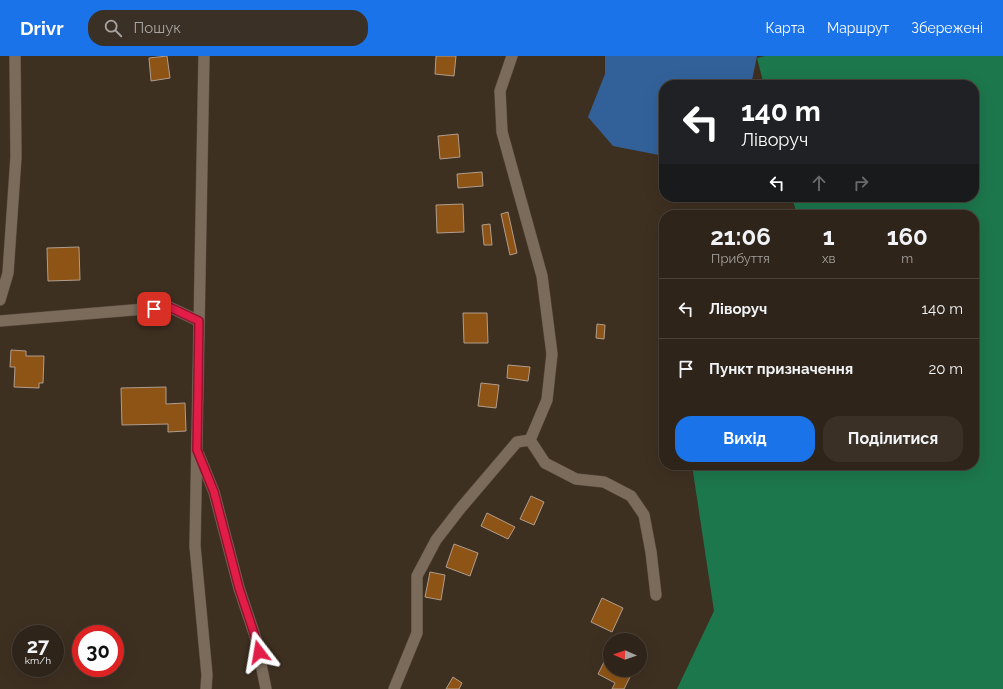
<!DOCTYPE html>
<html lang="uk">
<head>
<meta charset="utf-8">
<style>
	body { margin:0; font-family:Raleway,sans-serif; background:#3a3026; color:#f1f3f6; height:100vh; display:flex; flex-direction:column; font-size:15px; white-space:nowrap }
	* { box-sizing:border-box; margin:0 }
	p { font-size:13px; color:#a7a4a2 }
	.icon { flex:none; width:22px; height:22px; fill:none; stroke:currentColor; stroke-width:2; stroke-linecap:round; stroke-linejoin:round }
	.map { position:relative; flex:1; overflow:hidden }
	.side { position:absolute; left:659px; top:154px; width:320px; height:260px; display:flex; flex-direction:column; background:#2e2419; border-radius:16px; box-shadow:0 4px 16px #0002,0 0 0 1px #494138 }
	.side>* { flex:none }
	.guide { position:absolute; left:659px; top:24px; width:320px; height:122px; border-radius:16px; box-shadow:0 4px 16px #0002,0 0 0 1px #494138; background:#202124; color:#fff; overflow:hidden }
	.needle { width:26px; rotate:272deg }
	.controls { position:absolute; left:603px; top:577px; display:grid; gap:8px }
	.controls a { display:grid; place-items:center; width:44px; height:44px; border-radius:50%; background:#2e2419; box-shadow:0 4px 16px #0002,0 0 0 1px #494138; font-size:20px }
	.speed { position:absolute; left:12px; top:569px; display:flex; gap:8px; font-size:20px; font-weight:700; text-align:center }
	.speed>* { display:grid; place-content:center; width:52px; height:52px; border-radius:50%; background:#2e2419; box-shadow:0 4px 16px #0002,0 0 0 1px #494138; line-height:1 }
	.speed small { font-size:10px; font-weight:400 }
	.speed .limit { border:6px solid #d22; background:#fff; color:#111 }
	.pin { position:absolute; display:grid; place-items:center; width:34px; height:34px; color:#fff; margin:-17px; border-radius:8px; box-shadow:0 2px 6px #0006 }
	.me { position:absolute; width:44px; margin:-22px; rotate:346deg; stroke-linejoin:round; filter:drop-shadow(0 0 3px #0008) }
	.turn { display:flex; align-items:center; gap:14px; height:84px; padding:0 16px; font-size:18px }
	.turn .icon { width:52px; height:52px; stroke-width:2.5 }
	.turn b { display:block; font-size:28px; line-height:34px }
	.lanes { display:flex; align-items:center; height:38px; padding:0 16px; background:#0003; justify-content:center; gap:20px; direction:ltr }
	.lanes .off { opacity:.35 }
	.eta { display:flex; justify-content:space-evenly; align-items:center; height:68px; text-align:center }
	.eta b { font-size:24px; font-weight:700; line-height:28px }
	.primary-button { display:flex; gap:8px; margin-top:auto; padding:8px 16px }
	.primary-button a { flex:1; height:46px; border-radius:16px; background:#1a73e8; color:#fff; font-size:16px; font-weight:700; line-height:46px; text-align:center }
	.primary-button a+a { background:#3a3026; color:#f1f3f6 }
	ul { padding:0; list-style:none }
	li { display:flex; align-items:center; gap:12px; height:60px; padding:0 16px; border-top:1px solid #494138 }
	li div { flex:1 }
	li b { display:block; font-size:15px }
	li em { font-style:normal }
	header { display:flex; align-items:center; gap:24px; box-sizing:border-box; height:56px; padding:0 20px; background:#1a73e8; color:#fff }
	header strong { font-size:19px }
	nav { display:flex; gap:22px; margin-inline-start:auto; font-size:14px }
	.search { width:280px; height:36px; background:#3a3026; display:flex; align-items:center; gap:10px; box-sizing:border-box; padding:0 14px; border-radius:16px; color:#a7a4a2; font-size:15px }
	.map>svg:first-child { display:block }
	.forest { fill:#1d774d }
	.water { fill:#32619a }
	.building { fill:#8e5415; stroke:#b09d8d }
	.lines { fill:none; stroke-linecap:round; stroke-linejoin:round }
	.minor-casing { stroke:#594c3f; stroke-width:12 }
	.minor { stroke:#7b6b5b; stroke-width:11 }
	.route-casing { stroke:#92132f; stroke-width:10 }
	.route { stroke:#e11d48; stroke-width:7 }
</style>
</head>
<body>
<header>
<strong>Drivr</strong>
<div class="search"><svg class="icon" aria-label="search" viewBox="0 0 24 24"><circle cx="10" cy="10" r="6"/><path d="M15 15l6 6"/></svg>Пошук</div>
<nav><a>Карта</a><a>Маршрут</a><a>Збережені</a></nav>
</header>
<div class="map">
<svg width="1003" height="633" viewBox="0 0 1003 633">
	<rect width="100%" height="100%" fill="#3e3021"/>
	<path class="forest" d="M765 0H1003V633H677L714 555 692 409H974V159H797L792 141H974V29H764L757 2Z"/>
	<path class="water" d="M605 0H757L751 29H664V100L613 90 588 61 605 18Z"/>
	<path class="building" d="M167 0 170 22 151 25 149 2Z
		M436 0H456L454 20 435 18Z
		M458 78 460 101 440 103 438 80Z
		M482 116 483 130 458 132 457 118Z
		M463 148 464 176 437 177 436 149Z
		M508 156 517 197 510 199 501 158Z
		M490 168 492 189H484L482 169Z
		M79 191 80 224 48 225 47 192Z
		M463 257H487L488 287H464Z
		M597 268 605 269 604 283 596 282Z
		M11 294 26 295V300H44L43 327H39V332L14 331 15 311H10Z
		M508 309 530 311 528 325 507 322Z
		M481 327 499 329 496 352 478 350Z
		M166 331V348L185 347 186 375 168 376V368L122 369 121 332Z
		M531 440 544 446 534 469 520 463Z
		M487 457 515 471 508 483 481 470Z
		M454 488 478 497 470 520 446 511Z
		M430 516 445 519 441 544 425 541Z
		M602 542 623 552 612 576 591 566Z
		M604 606 610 609V614H620L631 619 624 633H612L615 627 598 618Z
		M453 621 462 627 459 633H446Z"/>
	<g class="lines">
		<defs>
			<path id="minor" d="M204 0 195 490 207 619 206 633
				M0 244 8 217 16 101 15 0
				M0 265 169 251 199 265
				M530 384 545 407 576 423 604 426 631 440 644 459 651 496 656 539
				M199 399 214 436 239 532 256 583 266 633
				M394 633 417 577V520L436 484 460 453 517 386 530 384 547 344 552 298 542 220 502 76 500 35 512 0"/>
		</defs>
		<use href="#minor" class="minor-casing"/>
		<use href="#minor" class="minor"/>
	</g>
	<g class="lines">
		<defs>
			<path id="route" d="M154 253 169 251 199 265 197 394 214 436 239 532 256 583 259 596"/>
		</defs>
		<use href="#route" class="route-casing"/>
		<use href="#route" class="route"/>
	</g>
</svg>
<div class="controls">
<a><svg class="needle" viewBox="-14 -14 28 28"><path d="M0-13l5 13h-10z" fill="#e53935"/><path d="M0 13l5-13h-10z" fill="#a7a4a2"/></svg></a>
</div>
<div class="speed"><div>27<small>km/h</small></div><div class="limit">30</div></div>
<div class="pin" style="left:154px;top:253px;background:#d93025"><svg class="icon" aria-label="arrive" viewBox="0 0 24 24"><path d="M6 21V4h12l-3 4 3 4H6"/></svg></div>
<svg class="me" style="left:259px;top:596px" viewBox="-20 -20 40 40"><path d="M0-17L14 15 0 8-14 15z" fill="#e11d48" stroke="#fff" stroke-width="4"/></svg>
<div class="guide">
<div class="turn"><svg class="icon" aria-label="left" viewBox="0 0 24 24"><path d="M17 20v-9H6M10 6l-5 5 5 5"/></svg><div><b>140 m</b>Ліворуч</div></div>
<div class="lanes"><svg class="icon" aria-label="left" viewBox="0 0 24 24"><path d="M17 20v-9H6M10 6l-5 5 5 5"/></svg><svg class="icon off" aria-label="ahead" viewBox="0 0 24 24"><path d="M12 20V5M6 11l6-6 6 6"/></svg><svg class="icon off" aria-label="right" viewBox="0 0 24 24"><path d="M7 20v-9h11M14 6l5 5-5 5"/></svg></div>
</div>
<section class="side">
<div class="eta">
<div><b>21:06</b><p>Прибуття</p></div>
<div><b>1</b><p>хв</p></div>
<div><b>160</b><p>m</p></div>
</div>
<ul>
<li><svg class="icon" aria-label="left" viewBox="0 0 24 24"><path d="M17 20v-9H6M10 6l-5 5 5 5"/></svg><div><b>Ліворуч</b></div><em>140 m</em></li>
<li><svg class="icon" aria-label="arrive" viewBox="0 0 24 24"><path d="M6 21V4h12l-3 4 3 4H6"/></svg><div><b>Пункт призначення</b></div><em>20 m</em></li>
</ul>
<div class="primary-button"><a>Вихід</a><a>Поділитися</a></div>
</section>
</div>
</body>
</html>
